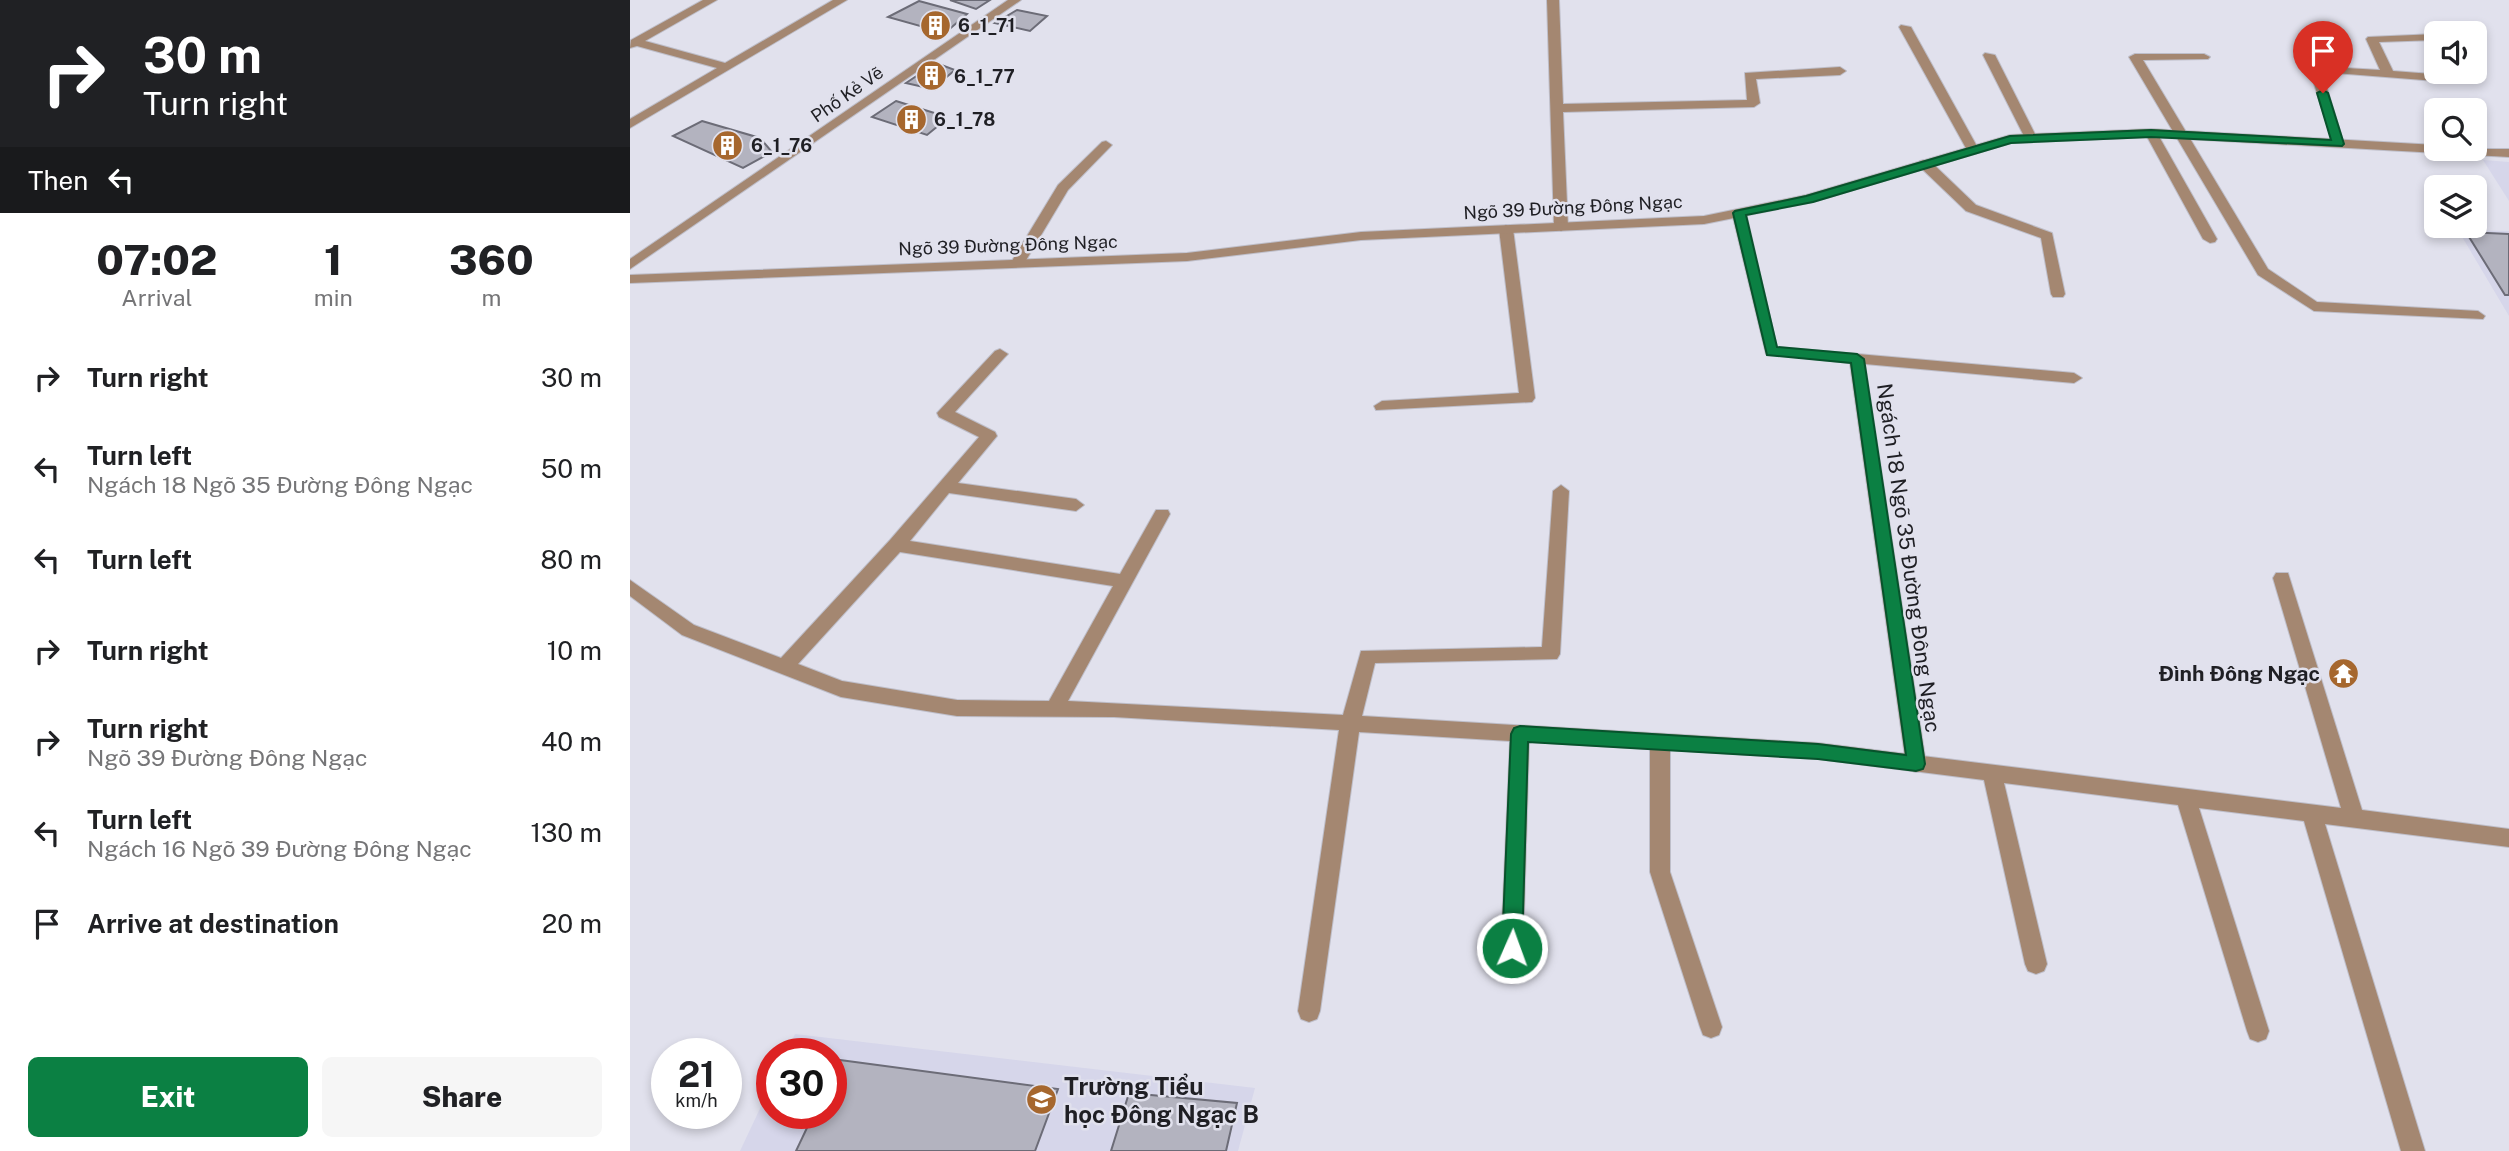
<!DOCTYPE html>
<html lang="en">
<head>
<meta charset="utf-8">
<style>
	body { margin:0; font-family:"Public Sans",sans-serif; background:#f6f6f6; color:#202124; height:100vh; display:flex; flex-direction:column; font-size:26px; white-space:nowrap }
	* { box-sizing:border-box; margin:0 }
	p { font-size:23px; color:#757577 }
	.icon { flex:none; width:38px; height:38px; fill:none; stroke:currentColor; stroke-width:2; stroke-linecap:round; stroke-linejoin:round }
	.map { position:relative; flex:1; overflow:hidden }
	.panel { display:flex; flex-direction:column; background:#fff; width:630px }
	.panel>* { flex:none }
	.guide { background:#202124; color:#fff; overflow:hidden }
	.controls { position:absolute; left:1794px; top:21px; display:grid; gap:14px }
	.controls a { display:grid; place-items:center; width:63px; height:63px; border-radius:10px; background:#fff; box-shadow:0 4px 10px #0003; font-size:35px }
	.speed { position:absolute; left:21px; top:1038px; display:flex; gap:14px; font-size:35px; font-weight:700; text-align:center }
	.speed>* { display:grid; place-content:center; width:91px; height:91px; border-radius:50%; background:#fff; box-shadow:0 4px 10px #0003; line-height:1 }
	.speed small { font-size:18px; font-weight:400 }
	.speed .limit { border:10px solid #d22; background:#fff; color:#111 }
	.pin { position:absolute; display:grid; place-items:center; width:60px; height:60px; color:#fff; margin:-72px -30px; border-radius:50% 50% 50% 0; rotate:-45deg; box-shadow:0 0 7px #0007 }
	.pin .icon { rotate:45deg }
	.me { position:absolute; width:77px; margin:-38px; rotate:2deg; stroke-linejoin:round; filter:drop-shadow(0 0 5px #0008) }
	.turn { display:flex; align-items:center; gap:24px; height:147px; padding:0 28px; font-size:32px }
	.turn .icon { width:91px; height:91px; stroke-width:2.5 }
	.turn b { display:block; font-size:49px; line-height:60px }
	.then { display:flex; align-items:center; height:66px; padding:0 28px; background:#0003; gap:14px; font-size:26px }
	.eta { display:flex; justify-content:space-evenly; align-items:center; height:119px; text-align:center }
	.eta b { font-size:42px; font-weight:800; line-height:49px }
	.primary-button { display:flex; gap:14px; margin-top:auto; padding:14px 28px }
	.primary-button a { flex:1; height:80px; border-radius:10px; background:#0b8043; color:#fff; font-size:28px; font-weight:800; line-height:80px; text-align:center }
	.primary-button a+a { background:#f6f6f6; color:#202124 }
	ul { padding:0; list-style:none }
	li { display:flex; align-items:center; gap:21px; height:91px; padding:0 28px }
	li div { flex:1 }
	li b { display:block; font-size:26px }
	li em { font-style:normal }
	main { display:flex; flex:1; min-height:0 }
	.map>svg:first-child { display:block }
	.built { fill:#d6d6ea }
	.building { fill:#b3b3bf; stroke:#6c6c77; stroke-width:2 }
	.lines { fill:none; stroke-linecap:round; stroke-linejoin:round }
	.lane-casing { stroke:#bebec9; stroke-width:2 }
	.street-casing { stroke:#bebec9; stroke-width:2 }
	.lane { fill:#a48771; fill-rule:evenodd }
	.street { fill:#a48771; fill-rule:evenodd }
	.route { fill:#0b8043; stroke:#07532c; stroke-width:2 }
	.labels { text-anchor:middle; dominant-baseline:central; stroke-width:5; stroke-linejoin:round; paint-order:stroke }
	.far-poi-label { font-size:18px; font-weight:bold; fill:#1f1f24; stroke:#e1e1ed; text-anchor:start }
	.far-street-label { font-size:18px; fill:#1f1f24; stroke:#e1e1ed }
	.street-label { font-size:21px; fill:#1f1f24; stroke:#e1e1ed }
	.poi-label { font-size:21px; font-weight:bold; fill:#1f1f24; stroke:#e1e1ed; text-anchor:end }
	.near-poi-label { font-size:24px; font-weight:bold; fill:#1f1f24; stroke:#e1e1ed; text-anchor:start }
</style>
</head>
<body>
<main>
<section class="panel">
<div class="guide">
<div class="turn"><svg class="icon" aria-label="right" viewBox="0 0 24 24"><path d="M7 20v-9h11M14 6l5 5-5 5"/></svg><div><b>30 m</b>Turn right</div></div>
<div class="then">Then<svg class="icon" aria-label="left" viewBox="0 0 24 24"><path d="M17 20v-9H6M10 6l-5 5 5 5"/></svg></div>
</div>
<div class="eta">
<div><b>07:02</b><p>Arrival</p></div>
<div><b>1</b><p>min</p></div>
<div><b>360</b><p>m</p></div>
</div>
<ul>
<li><svg class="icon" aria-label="right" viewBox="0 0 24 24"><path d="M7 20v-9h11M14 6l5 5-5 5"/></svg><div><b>Turn right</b></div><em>30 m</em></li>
<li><svg class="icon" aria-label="left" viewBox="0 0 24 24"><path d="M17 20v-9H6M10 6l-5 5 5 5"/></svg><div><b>Turn left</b><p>Ngách 18 Ngõ 35 Đường Đông Ngạc</p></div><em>50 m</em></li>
<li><svg class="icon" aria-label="left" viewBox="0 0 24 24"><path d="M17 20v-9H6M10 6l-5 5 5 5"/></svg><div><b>Turn left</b></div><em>80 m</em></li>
<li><svg class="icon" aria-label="right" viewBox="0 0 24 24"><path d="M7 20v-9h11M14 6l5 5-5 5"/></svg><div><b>Turn right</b></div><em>10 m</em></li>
<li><svg class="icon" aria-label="right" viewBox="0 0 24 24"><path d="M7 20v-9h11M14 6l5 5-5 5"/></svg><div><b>Turn right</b><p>Ngõ 39 Đường Đông Ngạc</p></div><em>40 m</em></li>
<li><svg class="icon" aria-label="left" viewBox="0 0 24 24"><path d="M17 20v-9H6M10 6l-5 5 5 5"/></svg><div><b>Turn left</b><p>Ngách 16 Ngõ 39 Đường Đông Ngạc</p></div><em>130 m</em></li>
<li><svg class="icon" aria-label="arrive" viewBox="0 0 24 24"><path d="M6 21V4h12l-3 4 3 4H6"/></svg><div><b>Arrive at destination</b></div><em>20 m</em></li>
</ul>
<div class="primary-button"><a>Exit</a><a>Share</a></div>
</section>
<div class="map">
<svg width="1879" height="1151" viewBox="0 0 1879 1151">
	<rect width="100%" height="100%" fill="#e1e1ed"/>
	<path class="built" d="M1853 160 1879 162V201Z
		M1828 230 1879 231V316Z
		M165 1034 625 1088 608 1151H110L142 1083V1113H201V1054L156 1053Z"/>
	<path class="building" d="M320 0H360L346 9Z
		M289 1 337 14 315 33 258 17Z
		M387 10 417 16 400 31 365 23Z
		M306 63 325 70 302 89 276 83Z
		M266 101 314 116V121L297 135 242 117Z
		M72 121 130 138 142 152 113 168 43 136Z
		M1836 232 1879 234V295H1875Z
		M210 1060 428 1089 405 1151H166L184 1113H201V1078Z
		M499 1093 607 1103 596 1151H481Z"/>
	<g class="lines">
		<defs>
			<path id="lane" d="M917 0H929L933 104 1117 100 1115 73 1210 67 1216 71 1210 75 1126 79 1130 103 1124 107 933 112 938 227 931 231 924 227Z
				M1271 25 1281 27 1349 150 1347 153 1343 154 1337 150 1269 27Z
				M1806 34V40L1749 42 1763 71 1802 74 1806 75V81L1692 72 1714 144 1712 147H1704L1679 68 1681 66 1750 70 1736 39 1738 37Z
				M1355 53 1365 55 1407 138 1405 141H1397L1395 138 1353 55Z
				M1574 54 1580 57 1578 59 1513 60 1638 269 1687 302 1848 311 1855 316 1853 319 1684 311 1628 275 1499 57 1505 54Z
				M1521 129 1527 133 1587 239 1585 242 1580 243 1573 239 1515 133Z
				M476 141 482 145 438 190 392 267H382L380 264 428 185 472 142Z
				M1295 160 1300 161 1346 205 1422 233 1435 294 1433 297H1423L1421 294 1411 238 1336 211 1290 167V161Z
				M1109 209 1116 213 1147 347 1444 373 1452 378 1444 383 1235 364 1296 764 1293 770 1286 772 1279 770 1276 764 1220 363 1136 354 1102 213Z
				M876 225 883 229 905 398 902 402 746 410 744 406 752 401 889 393 869 229Z"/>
			<path id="street" d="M73 0H87L15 41 95 63 203 0H217L0 128V119L87 68 7 46 0 48 1 40Z
				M378 0H391L0 269V259Z
				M1521 129 1806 145V149H1879V157L1521 137 1381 143 1183 202 1074 224 731 240 557 261 0 283V275L557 253 731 232 1074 216 1176 195 1380 135Z
				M370 349 378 354 375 357 325 412 365 432 367 436 328 483 446 499 454 505 446 511 319 493 280 541 490 574 526 510H538L540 514 438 701 713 715 731 651 912 647 923 491 931 485 939 491 930 654 927 659 745 663 732 716 1188 743 1711 808 1643 578 1646 573H1658L1732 810 1879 829V847L1695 824 1795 1151H1771L1674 821 1569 808 1639 1031 1636 1039 1628 1042 1620 1039 1617 1031 1548 805 1374 783 1417 964 1414 971 1406 974 1398 971 1395 964 1354 780 1188 759 1040 750V872L1092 1027 1089 1035 1081 1038 1073 1035 1070 1027 1020 872V749L899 742 893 948 890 955 882 958 874 955 871 948 880 741 729 732 690 1011 687 1019 679 1022 671 1019 668 1011 709 730 484 717 327 716 211 697 52 635 0 596V580L64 625 151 658 260 540 349 437 309 417 307 413 365 351ZM270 552 483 586 419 701 327 700 212 681 168 664Z"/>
		</defs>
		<use href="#lane" class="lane-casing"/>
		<use href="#street" class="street-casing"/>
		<use href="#lane" class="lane"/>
		<use href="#street" class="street"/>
	</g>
	<path class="route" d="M1693 90 1698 93 1714 144 1712 146 1521 137 1381 143 1183 202 1116 215 1147 347 1227 354 1234 359 1295 764 1293 769 1286 771 1188 759 898 742 892 948 889 955 882 958 875 955 872 948 881 734 884 728 890 726 1188 744 1276 755 1221 363 1137 355 1103 213 1105 211 1176 196 1380 136 1521 130 1701 140 1687 93Z"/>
	<defs>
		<symbol id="building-disc" viewBox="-11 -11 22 22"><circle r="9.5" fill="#a6672e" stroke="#e1e1ed"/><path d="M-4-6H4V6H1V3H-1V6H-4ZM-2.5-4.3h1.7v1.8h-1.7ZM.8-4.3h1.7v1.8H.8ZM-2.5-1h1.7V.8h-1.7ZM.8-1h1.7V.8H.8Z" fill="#fff"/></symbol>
		<symbol id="temple-disc" viewBox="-11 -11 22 22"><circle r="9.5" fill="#a6672e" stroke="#e1e1ed"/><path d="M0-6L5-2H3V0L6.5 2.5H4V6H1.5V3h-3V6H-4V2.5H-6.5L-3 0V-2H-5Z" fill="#fff"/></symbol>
		<symbol id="school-disc" viewBox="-11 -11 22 22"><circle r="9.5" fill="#a6672e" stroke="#e1e1ed"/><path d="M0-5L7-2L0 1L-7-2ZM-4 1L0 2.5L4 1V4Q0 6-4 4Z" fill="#fff"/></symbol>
	</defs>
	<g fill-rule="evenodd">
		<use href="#building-disc" x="288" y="8" width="35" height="35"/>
		<use href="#building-disc" x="284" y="58" width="35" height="35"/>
		<use href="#building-disc" x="264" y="102" width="35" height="35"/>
		<use href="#building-disc" x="80" y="128" width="35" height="35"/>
		<use href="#temple-disc" x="1696" y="656" width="35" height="35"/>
		<use href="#school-disc" x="394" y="1082" width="35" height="35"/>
	</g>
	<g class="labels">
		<g class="far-poi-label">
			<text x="328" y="25">6_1_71</text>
			<text x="324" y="76">6_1_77</text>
			<text x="304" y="119">6_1_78</text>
			<text x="121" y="145">6_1_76</text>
		</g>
		<g class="far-street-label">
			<text transform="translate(217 94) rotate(-35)">Phố Kẻ Vẽ</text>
			<text transform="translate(943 207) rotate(-3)">Ngõ 39 Đường Đông Ngạc</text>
			<text transform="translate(378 245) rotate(-2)">Ngõ 39 Đường Đông Ngạc</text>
		</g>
		<g class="street-label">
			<text transform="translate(1279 558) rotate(82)">Ngách 18 Ngõ 35 Đường Đông Ngạc</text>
		</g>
		<g class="poi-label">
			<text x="1690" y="673">Đình Đông Ngạc</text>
		</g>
		<g class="near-poi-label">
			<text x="434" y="1086">Trường Tiểu<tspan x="434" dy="28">học Đông Ngạc B</tspan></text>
		</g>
	</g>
</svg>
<div class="controls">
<a><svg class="icon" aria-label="sound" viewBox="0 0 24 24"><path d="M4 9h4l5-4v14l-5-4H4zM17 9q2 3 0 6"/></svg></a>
<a><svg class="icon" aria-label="search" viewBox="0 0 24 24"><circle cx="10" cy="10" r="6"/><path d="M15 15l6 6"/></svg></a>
<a><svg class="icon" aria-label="layers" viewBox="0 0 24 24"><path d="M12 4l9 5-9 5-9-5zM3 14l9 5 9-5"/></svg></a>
</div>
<div class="speed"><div>21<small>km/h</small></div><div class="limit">30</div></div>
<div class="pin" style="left:1693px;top:93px;background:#d93025"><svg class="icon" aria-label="arrive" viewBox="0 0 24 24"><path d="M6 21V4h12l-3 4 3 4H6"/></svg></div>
<svg class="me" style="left:882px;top:948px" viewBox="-20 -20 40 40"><circle r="17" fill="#0b8043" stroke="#fff" stroke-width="3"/><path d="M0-11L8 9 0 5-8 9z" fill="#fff"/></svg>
</div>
</main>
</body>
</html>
